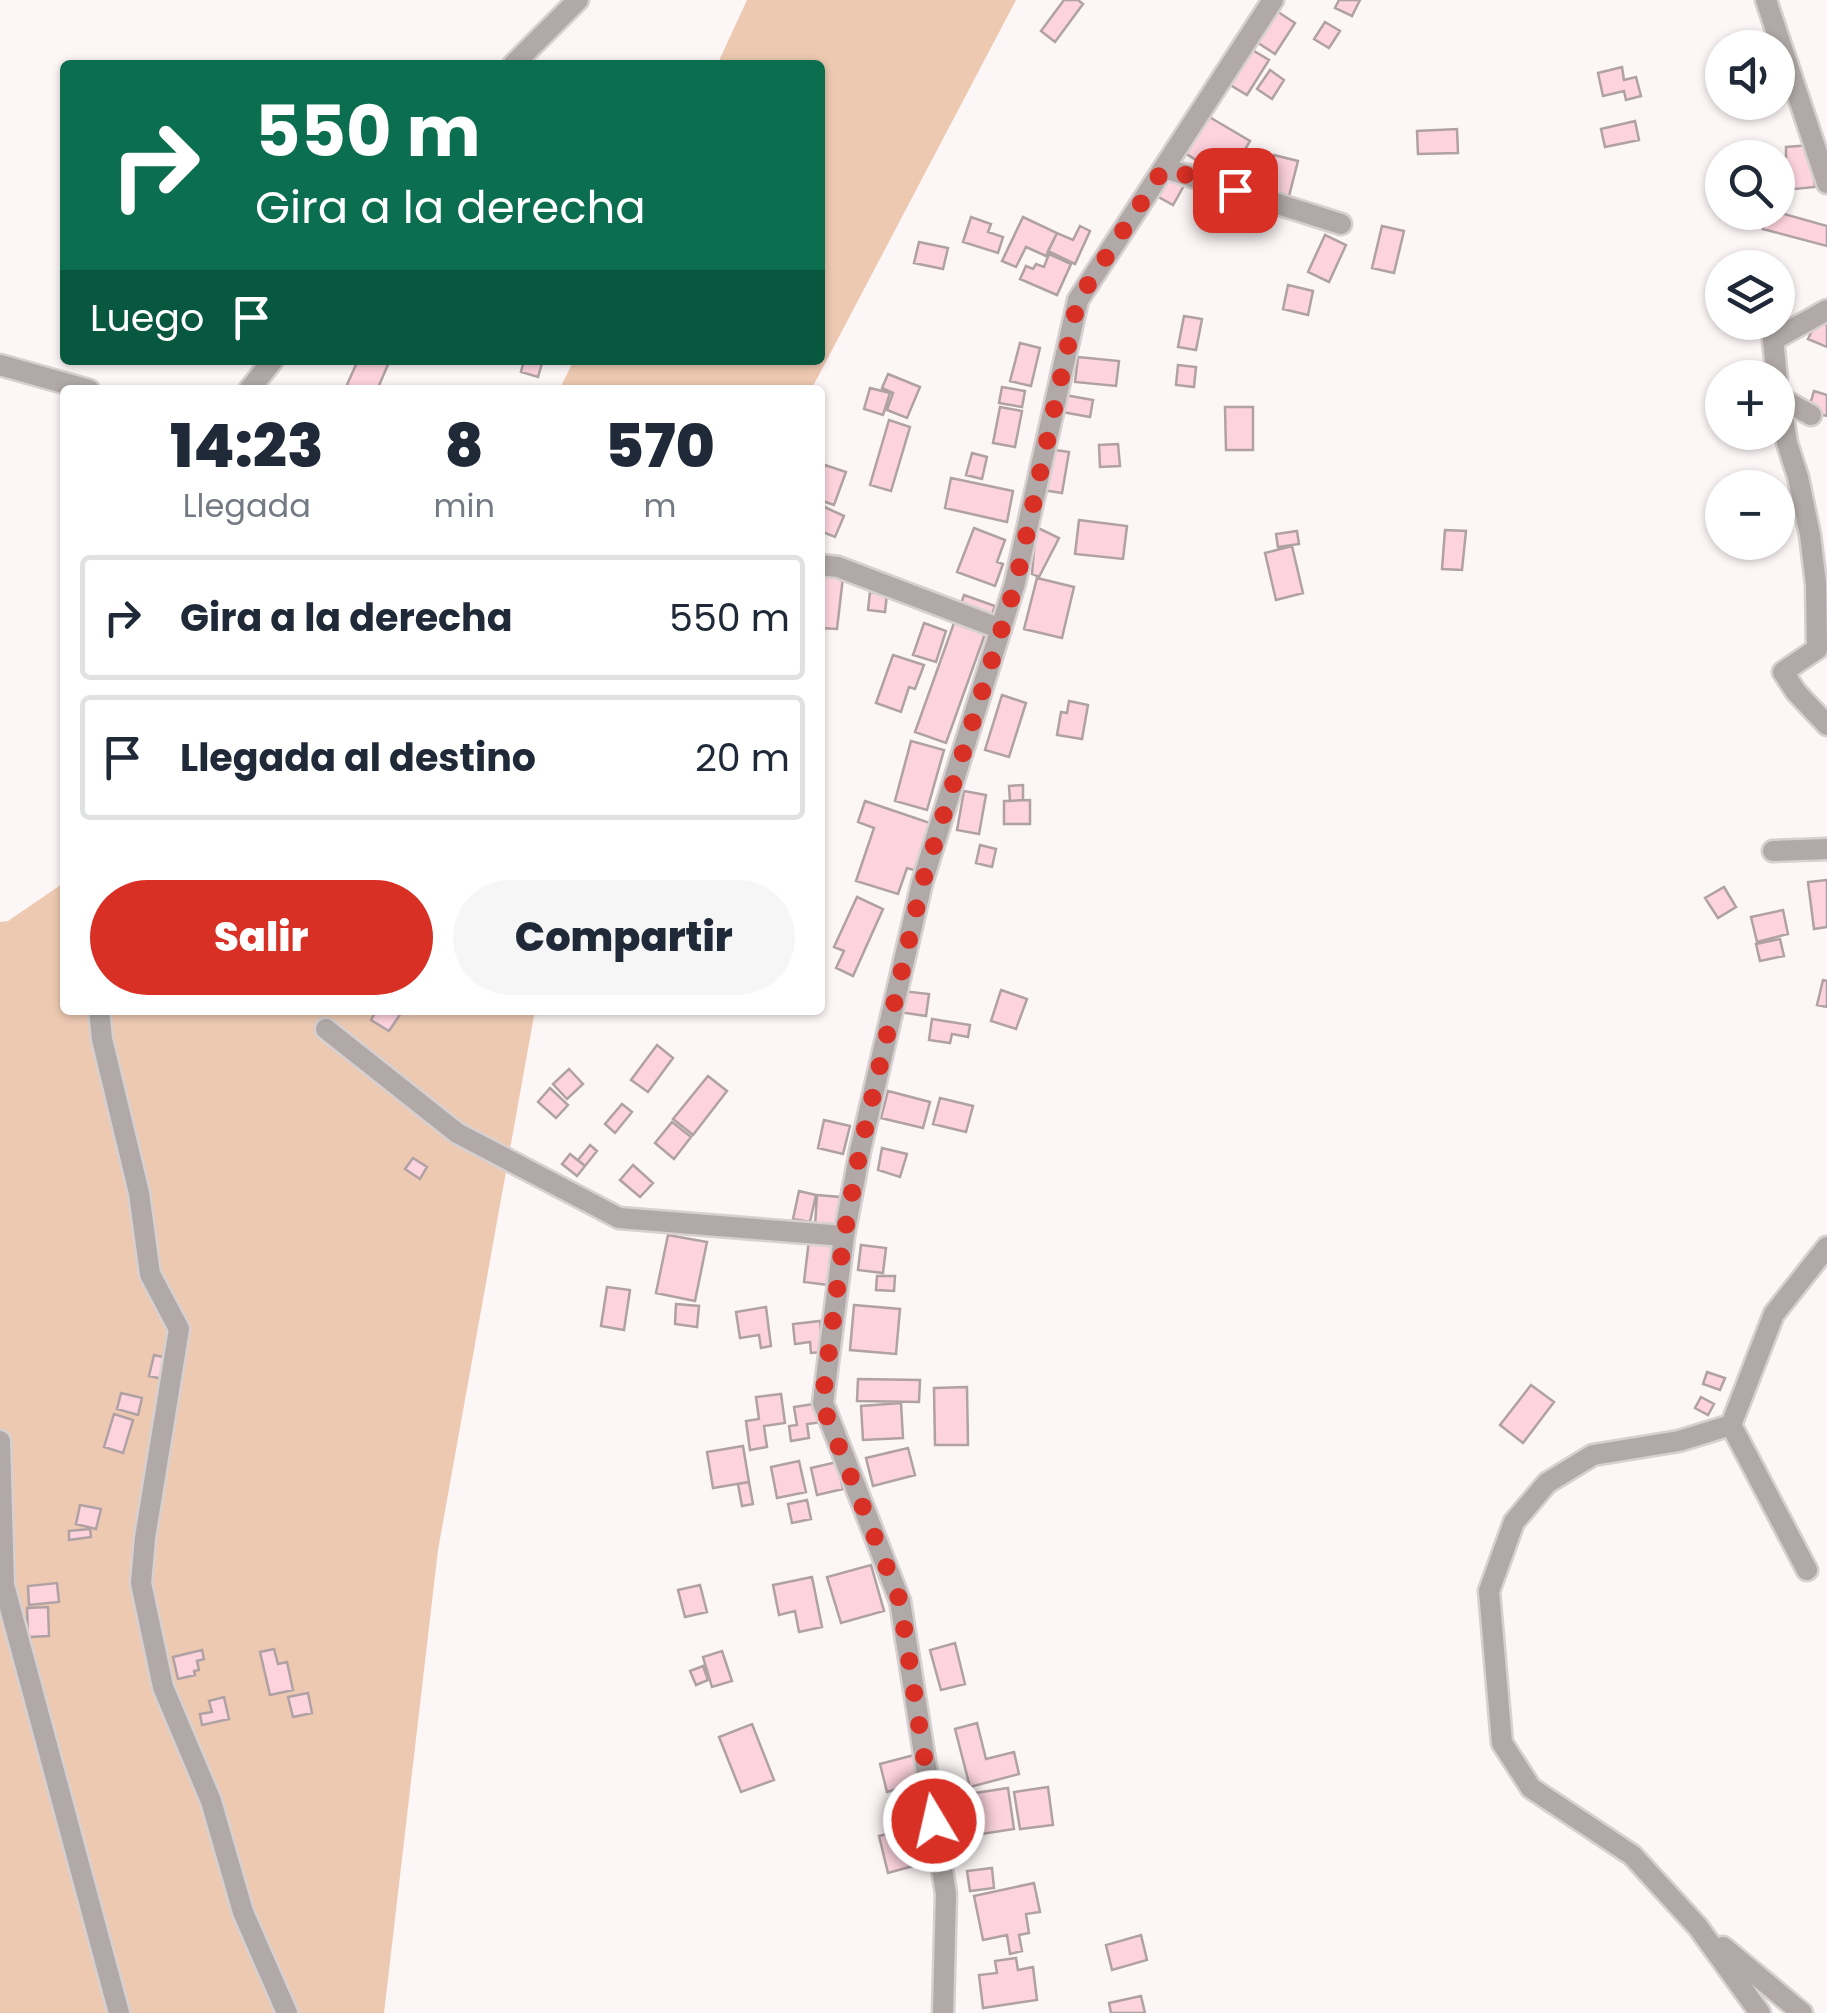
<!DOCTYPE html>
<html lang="es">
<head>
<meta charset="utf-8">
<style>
	body { margin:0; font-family:Poppins,sans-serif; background:#f6f6f7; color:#1f2937; height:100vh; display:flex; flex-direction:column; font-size:38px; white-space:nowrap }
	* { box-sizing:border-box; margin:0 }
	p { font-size:32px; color:#747a83 }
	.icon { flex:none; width:55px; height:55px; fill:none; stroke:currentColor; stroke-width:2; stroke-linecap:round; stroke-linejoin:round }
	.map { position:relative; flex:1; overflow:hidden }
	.details { position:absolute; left:60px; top:385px; width:765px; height:630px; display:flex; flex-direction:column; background:#fff; border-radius:10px; box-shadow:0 2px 8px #0004 }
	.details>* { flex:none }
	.banner { position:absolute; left:60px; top:60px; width:765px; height:305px; border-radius:10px; box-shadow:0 2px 8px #0004; background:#0b6e4f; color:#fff; overflow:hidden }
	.fabs { position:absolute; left:1705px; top:30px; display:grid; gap:20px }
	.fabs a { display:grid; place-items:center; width:90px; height:90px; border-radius:50%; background:#fff; box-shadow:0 2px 8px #0004; font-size:50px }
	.pin { position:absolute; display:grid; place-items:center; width:85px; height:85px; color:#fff; margin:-42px; border-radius:20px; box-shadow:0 5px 15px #0006 }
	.me { position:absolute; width:110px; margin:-55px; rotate:351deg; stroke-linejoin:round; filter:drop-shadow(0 0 8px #0008) }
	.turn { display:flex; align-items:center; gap:35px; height:210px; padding:0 30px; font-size:45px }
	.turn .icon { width:130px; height:130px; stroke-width:2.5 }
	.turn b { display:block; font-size:70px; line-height:85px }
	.then { display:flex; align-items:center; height:95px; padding:0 30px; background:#0003; gap:20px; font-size:38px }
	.eta { display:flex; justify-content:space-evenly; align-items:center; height:170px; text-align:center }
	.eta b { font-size:60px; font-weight:800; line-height:70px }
	.button { display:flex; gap:20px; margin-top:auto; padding:20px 30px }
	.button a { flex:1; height:115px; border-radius:60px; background:#d93025; color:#fff; font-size:40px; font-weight:800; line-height:115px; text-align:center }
	.button a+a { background:#f6f6f7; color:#1f2937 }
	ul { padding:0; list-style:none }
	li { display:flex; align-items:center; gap:30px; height:125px; margin:0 20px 15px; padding:0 10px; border:5px solid #e0e1e3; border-radius:10px }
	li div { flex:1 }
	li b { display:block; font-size:38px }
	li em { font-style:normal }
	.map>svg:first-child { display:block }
	.green { fill:#edc9b1 }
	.building { fill:#fdd3de; stroke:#b0a1a5; stroke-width:2.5 }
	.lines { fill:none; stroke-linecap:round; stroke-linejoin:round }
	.minor-casing { stroke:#d7d0d0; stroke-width:25 }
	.minor { stroke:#b0a9a7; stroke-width:20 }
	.route { stroke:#d93025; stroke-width:18; stroke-dasharray:0 32.4 }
</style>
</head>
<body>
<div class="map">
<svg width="1827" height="2013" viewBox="0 0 1827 2013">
	<rect width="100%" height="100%" fill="#fdf6f6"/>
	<path class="green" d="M747 0H1016L811 390H559L574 360H820V65H717Z
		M65 882V1010H535L438 1550 384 2013H0V922L8 921Z"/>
	<path class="building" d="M1064 0H1078L1083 4 1055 42 1041 31Z
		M1339 0H1360L1352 16 1335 8Z
		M1275 10 1295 23 1275 54 1255 41Z
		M1325 22 1340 31 1329 48 1314 39Z
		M1249 48 1269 60 1247 95 1227 83Z
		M1622 67 1624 80 1636 77 1641 96 1626 100 1624 91 1603 96 1598 73Z
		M1270 70 1284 80 1272 99 1257 89Z
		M1206 115 1250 141 1228 179 1183 152Z
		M1635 121 1639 140 1605 147 1601 129Z
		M1457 129 1458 153 1418 154 1417 131Z
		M1811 145 1815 187 1785 190 1784 176H1778V158L1786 157V147Z
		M1274 155 1298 161 1289 196 1265 189Z
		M1168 172 1186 182 1173 205 1155 195Z
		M1768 212H1777L1827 226V246L1763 229Z
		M971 217 991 224 988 232 1003 237 998 253 963 242Z
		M1023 217 1057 233 1046 256 1026 247 1016 267 1002 261Z
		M1080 226 1090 231 1075 264 1048 251 1057 233 1073 240Z
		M1382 226 1404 231 1394 273 1372 268Z
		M1325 235 1346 245 1329 282 1308 272Z
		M919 242 948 248 943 269 914 263Z
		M1049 254 1071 264 1057 295 1020 279 1026 266 1033 269 1036 264 1044 267Z
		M1288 285 1313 291 1308 315 1283 309Z
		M1184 316 1202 319 1196 350 1178 347Z
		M1818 318 1827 322V347L1808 339Z
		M1020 343 1040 348 1031 386 1010 381Z
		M1078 357 1119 361 1116 386 1075 382Z
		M358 360H390L377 390H353L346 387Z
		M524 360H543L538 377 521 372Z
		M1178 365 1196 367 1194 387 1176 385Z
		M888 374 920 387 907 418 887 410 893 393 882 388Z
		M1002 387 1025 391 1022 407 999 403Z
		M870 388 890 393 883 415 864 409Z
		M1814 391 1827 395V416L1808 411Z
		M1065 395 1093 400 1090 417 1062 412Z
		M1000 407 1022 411 1015 447 993 443Z
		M1225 407H1253V450H1226Z
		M889 420 910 427 891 491 870 485Z
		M1118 444 1120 466 1100 467 1099 445Z
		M1049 449 1069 452 1062 493 1042 490Z
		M972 453 987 457 982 479 966 475Z
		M825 465 846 472 834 505 820 500V477Z
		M951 478 1013 491 1007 522 945 508Z
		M820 505 844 516 835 537 820 531Z
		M1079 520 1127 526 1123 559 1075 554Z
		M1036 527 1059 538 1039 577 1032 574Z
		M974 528 1005 540 997 562 1003 564 995 586 957 572Z
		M1445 530 1466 531 1462 570 1442 569Z
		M1297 531 1299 544 1278 547 1276 534Z
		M1292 546 1303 593 1276 600 1265 553Z
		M820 574 843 577 837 629 820 628Z
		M1037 578 1074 587 1062 638 1024 629Z
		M870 592 887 594 885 612 868 610Z
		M964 595 995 606 946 743 915 732Z
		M924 623 946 631 936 662 913 655Z
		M893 655 924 665 915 689 909 687 901 712 876 703Z
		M1002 695 1026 703 1009 757 985 750Z
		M1069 701 1088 705 1082 739 1057 735 1061 712 1067 713Z
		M911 741 944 750 927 810 895 801Z
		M1023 785V800L1010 801 1009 786Z
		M964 791 986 795 979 834 957 830Z
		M1030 800V824H1004V801Z
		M865 801 933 824 917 871 907 868 898 894 856 881 874 828 858 822Z
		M980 845 996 849 992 867 976 863Z
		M1827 880V927L1814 929 1808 882Z
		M1724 887 1736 907 1718 918 1705 898Z
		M857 897 883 909 853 976 836 968 844 951 834 947Z
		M1783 910 1788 934 1757 942 1751 917Z
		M1780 939 1784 956 1760 961 1756 944Z
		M1823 980 1827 981V1007L1817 1005Z
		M1001 990 1027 999 1016 1029 991 1021Z
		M902 991 929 994 926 1016 899 1012Z
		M377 1010H403L389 1031 371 1020Z
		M932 1019 970 1025 968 1037 952 1034 950 1043 929 1040Z
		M657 1045 673 1058 648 1092 631 1080Z
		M569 1069 583 1084 567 1099 553 1084Z
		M708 1076 727 1091 693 1135 673 1119Z
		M550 1088 568 1105 556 1118 538 1102Z
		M888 1091 930 1102 923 1128 881 1118Z
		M940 1098 973 1106 966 1132 933 1124Z
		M622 1104 632 1112 615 1133 605 1124Z
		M824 1120 850 1126 843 1154 818 1148Z
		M672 1122 691 1137 674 1159 655 1143Z
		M590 1145 597 1151 585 1166 578 1160Z
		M882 1148 907 1154 900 1177 878 1170Z
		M570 1154 585 1166 577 1176 562 1164Z
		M413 1158 427 1167 420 1179 405 1169Z
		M633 1165 653 1183 640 1197 620 1180Z
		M799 1191 816 1195 810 1222 793 1219Z
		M817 1195 840 1197 837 1228 815 1226Z
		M668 1235 707 1242 695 1301 656 1293Z
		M809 1240 834 1243 829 1285 804 1282Z
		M861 1245 886 1248 883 1273 858 1270Z
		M877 1276H895L894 1291 876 1290Z
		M607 1287 630 1290 624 1330 601 1326Z
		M676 1304 699 1306 697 1327 675 1324Z
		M854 1305 900 1309 896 1354 850 1350Z
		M766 1307 771 1346 761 1348 759 1335 740 1338 736 1312Z
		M820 1321 823 1352 811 1353 810 1342 795 1344 793 1324Z
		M154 1355 168 1358 163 1379 149 1376Z
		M1707 1372 1725 1378 1720 1390 1703 1384Z
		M858 1379 920 1380 919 1402 857 1401Z
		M1531 1385 1554 1402 1523 1443 1500 1425Z
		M967 1387 968 1445H935L934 1388Z
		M121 1393 142 1398 138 1415 117 1409Z
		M781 1394 785 1423 764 1426 767 1447 750 1450 746 1421 759 1419 756 1397Z
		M1701 1397 1714 1404 1708 1415 1695 1408Z
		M820 1403 823 1422 807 1424 809 1438 791 1441 789 1426 797 1425 794 1407Z
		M901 1403 903 1438 863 1440 861 1406Z
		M114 1414 133 1420 123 1453 104 1447Z
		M743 1446 749 1482 713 1488 707 1452Z
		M908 1448 915 1475 873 1486 866 1458Z
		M799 1461 806 1492 777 1498 771 1467Z
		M837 1462 843 1489 817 1495 811 1468Z
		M749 1482 753 1504 742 1506 738 1484Z
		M807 1500 811 1519 792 1523 788 1504Z
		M80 1505 101 1509 96 1529 76 1524Z
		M90 1529 91 1537 69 1540V1531Z
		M871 1565 884 1611 841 1623 827 1577Z
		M812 1577 822 1627 799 1632 795 1611 779 1615 773 1585Z
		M57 1583 59 1602 29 1605 28 1586Z
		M700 1585 707 1612 685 1617 678 1590Z
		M48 1607 49 1636 28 1637 27 1608Z
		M955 1643 965 1684 941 1690 930 1650Z
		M274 1649 278 1664 287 1662 293 1690 270 1695 260 1652Z
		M202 1650 204 1659 197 1661 199 1670 194 1671 195 1675 178 1679 173 1657Z
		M722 1651 732 1681 712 1687 703 1657Z
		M703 1666 708 1680 696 1685 690 1671Z
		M308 1693 312 1713 293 1717 288 1697Z
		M224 1697 229 1719 202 1725 200 1714 212 1712 209 1701Z
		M977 1723 986 1759 1014 1752 1019 1774 970 1787 955 1729Z
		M752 1724 774 1780 741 1792 719 1737Z
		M914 1755 927 1801 905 1807 900 1788 887 1792 880 1764Z
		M1048 1787 1053 1825 1020 1829 1014 1792Z
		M1008 1788 1014 1829 968 1836 962 1795Z
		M901 1806 904 1817 890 1822 886 1811Z
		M928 1808 932 1828 916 1831 911 1812Z
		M899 1831 901 1842 907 1840 913 1866 888 1873 879 1836Z
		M992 1868 994 1888 970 1891 967 1871Z
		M1034 1883 1040 1912 1026 1914 1029 1933 1019 1935 1022 1951 1010 1954 1007 1935 983 1940 974 1896Z
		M1141 1935 1147 1960 1112 1970 1106 1945Z
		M1016 1958 1018 1970 1033 1967 1037 2000 983 2008 979 1975 997 1973 995 1961Z
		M1141 1996 1145 2013H1111L1109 2003Z"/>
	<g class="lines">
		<defs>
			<path id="minor" d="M1766 0 1827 183
				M513 65 578 0
				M1164 168 1341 224
				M0 365 89 390
				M1777 378 1773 340 1827 310
				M249 390 273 360
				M1779 390 1780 398 1811 415
				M1780 398 1787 443 1798 477 1810 535 1816 584 1817 649 1783 672 1796 692 1827 725
				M820 565 838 567 1001 629
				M1773 851 1827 849
				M99 1010 102 1039 139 1193 150 1274 179 1329 145 1538 141 1583 163 1687 211 1801 243 1912 287 2013
				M326 1029 457 1133 619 1218 844 1236
				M1731 1425 1807 1570
				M0 1441 4 1585 119 2013
				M1723 1947 1802 2013
				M943 2013 946 1894 900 1601 823 1403 844 1236 860 1151 922 883 1015 583 1078 300 1273 0
				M1760 2013 1698 1927 1632 1855 1531 1788 1502 1743 1489 1591 1514 1522 1547 1483 1593 1455 1679 1441 1731 1425 1774 1314 1827 1247"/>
		</defs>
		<use href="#minor" class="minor-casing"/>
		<use href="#minor" class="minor"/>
	</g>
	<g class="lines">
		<path class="route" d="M934 1821 900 1601 822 1404 844 1236 860 1151 922 884 1016 583 1078 300 1164 168 1235 190"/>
	</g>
</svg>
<div class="fabs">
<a><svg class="icon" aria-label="sound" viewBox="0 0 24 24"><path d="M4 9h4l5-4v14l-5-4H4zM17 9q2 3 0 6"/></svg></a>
<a><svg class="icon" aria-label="search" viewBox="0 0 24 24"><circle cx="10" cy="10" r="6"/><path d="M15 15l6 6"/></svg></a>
<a><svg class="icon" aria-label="layers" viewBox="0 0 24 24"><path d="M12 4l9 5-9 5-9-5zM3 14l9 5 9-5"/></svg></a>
<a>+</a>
<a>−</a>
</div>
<div class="pin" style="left:1235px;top:190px;background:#d93025"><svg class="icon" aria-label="arrive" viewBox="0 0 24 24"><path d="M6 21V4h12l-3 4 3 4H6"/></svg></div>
<svg class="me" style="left:934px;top:1821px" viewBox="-20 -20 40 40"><circle r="17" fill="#d93025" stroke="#fff" stroke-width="3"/><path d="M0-11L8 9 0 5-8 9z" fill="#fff"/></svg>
<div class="banner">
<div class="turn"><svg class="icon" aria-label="right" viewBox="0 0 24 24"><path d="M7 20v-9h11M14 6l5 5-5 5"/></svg><div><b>550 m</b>Gira a la derecha</div></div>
<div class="then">Luego<svg class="icon" aria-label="arrive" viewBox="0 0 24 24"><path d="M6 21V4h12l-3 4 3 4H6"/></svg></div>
</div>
<section class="details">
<div class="eta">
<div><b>14:23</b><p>Llegada</p></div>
<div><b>8</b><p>min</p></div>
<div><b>570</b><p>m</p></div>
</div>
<ul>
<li><svg class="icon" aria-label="right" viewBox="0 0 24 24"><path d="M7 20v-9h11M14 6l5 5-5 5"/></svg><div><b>Gira a la derecha</b></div><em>550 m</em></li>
<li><svg class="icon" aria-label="arrive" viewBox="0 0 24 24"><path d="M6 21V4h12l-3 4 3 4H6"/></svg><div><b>Llegada al destino</b></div><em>20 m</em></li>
</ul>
<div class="button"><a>Salir</a><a>Compartir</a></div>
</section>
</div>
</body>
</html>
